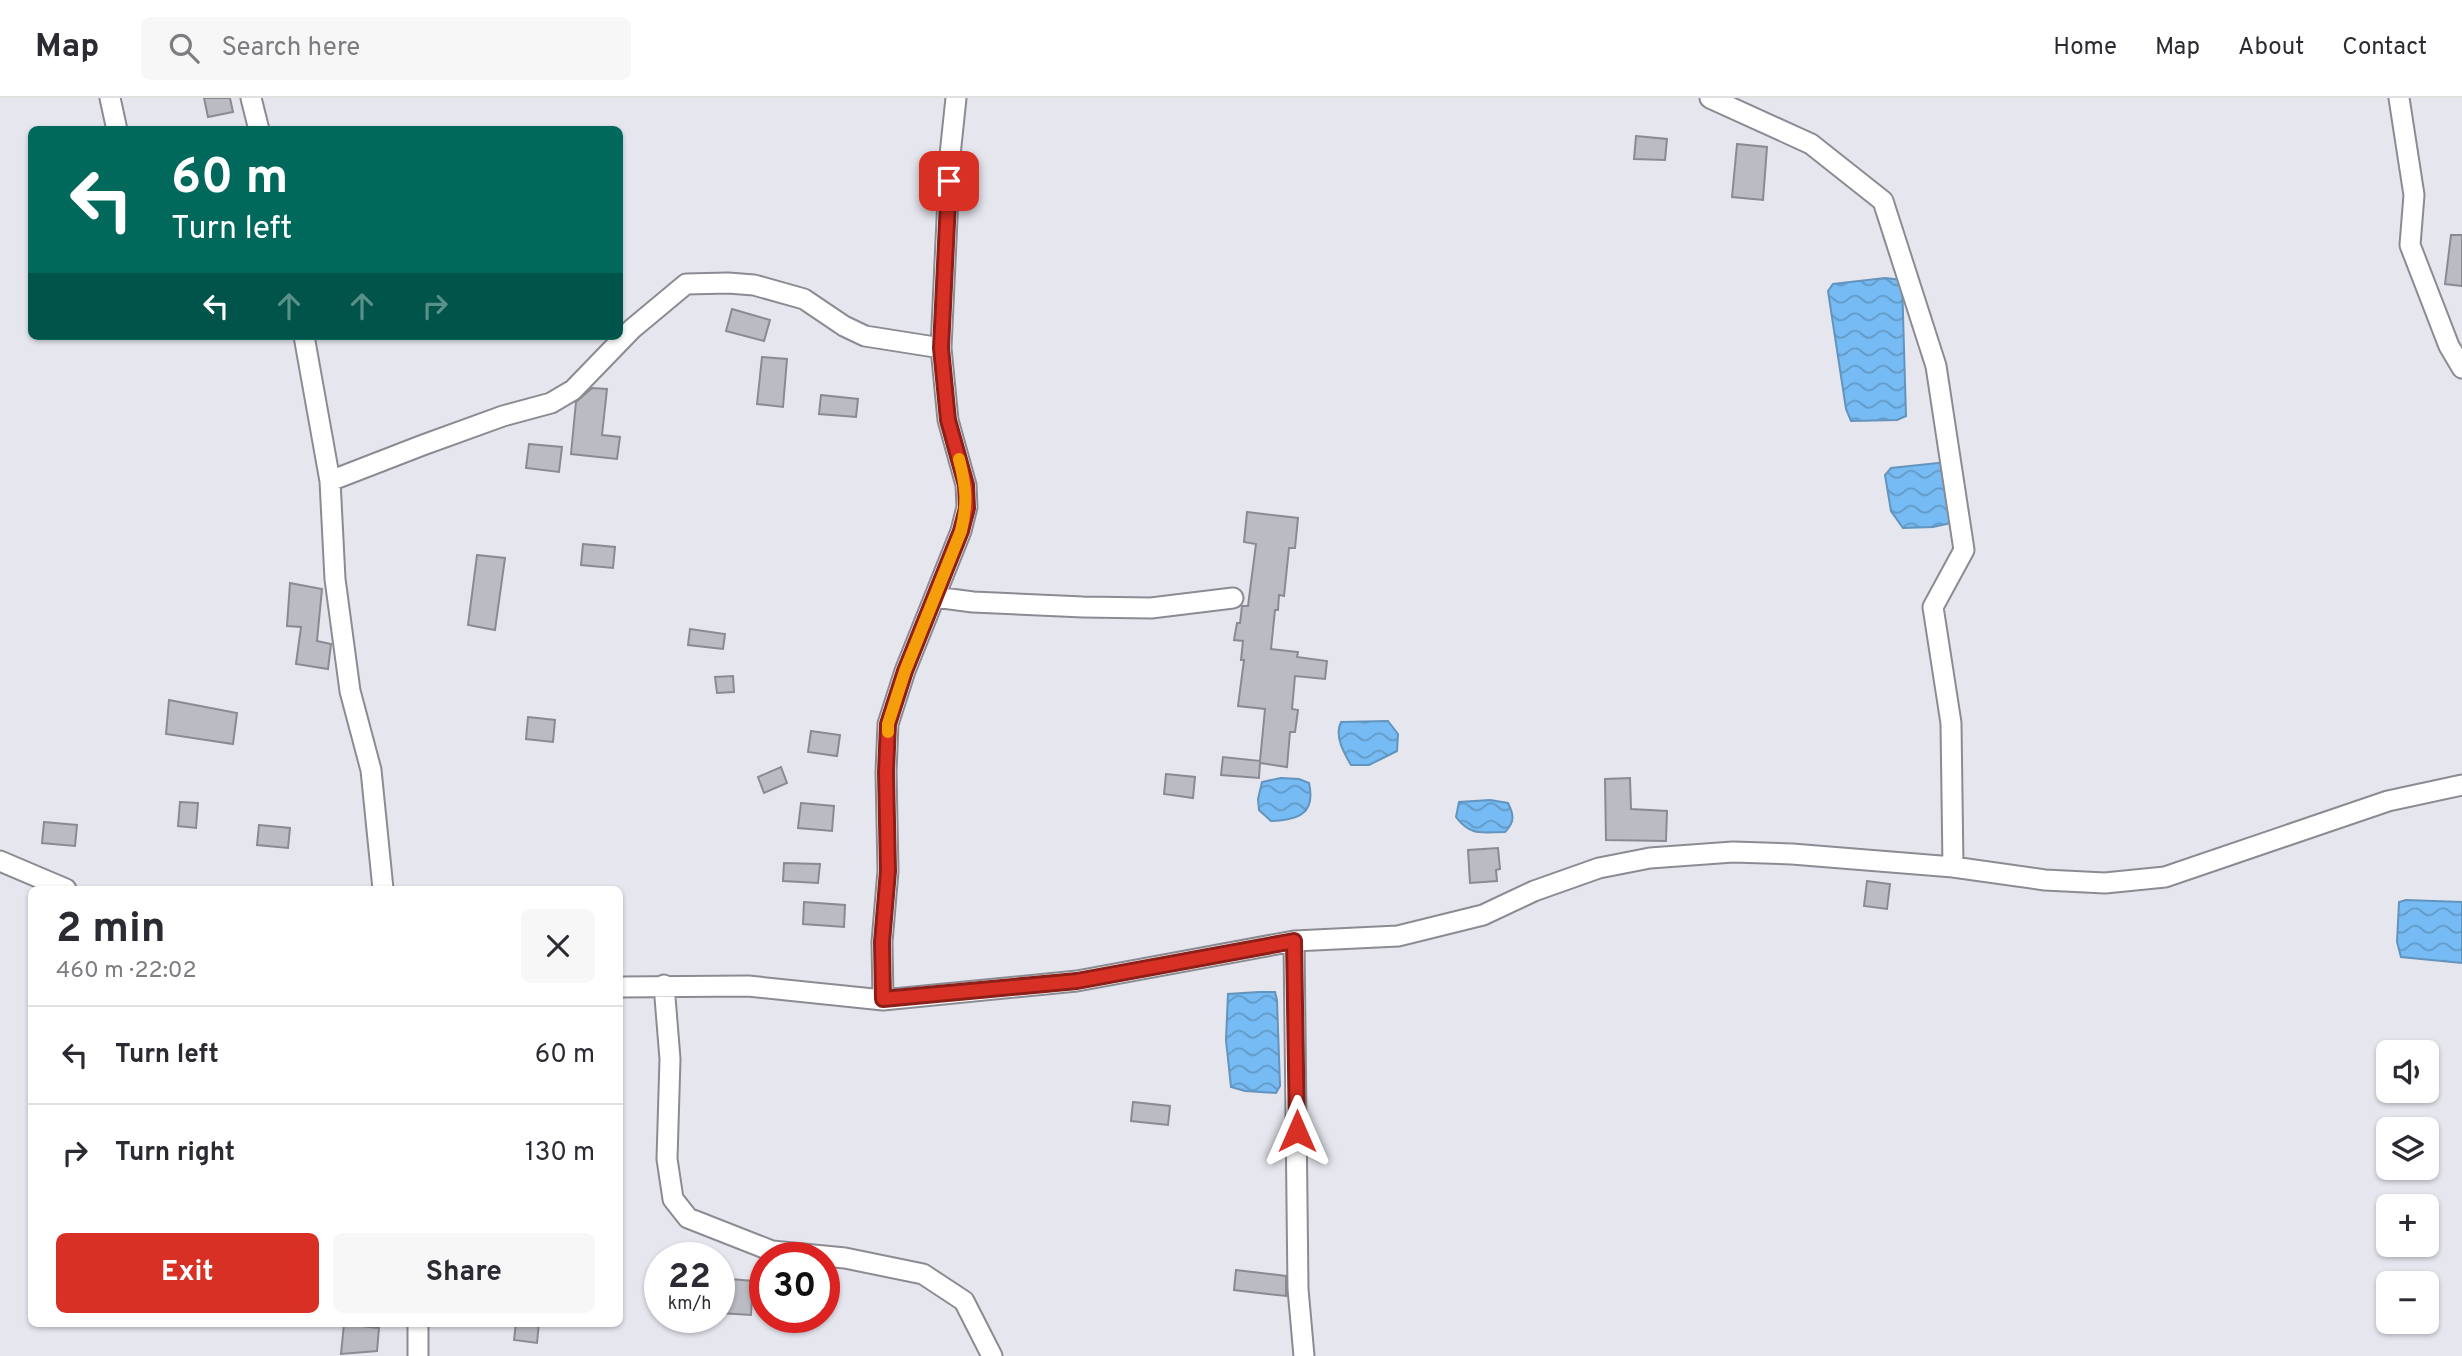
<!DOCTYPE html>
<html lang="en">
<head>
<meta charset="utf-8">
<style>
	body { margin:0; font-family:Overpass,sans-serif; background:#f7f7f7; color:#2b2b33; height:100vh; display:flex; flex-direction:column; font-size:26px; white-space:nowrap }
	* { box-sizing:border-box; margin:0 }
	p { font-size:23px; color:#7c7c81 }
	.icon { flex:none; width:38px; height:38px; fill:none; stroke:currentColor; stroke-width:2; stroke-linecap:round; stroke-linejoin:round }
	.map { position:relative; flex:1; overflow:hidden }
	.sheet { position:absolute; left:28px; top:788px; width:595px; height:441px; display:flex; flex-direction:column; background:#fff; border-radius:10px; box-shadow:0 2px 5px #0004 }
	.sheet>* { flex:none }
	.hud { position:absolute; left:28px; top:28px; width:595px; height:214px; border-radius:10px; box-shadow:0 2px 5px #0004; background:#00695c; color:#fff; overflow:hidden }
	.controls { position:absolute; left:2376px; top:942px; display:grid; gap:14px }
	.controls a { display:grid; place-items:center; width:63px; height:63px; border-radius:10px; background:#fff; box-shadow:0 2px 5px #0004; font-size:35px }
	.speed { position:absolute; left:644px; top:1144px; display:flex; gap:14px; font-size:35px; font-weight:700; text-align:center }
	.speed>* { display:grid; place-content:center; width:91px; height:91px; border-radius:50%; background:#fff; box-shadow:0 2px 5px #0004; line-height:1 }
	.speed small { font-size:18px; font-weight:400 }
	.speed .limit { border:10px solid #d22; background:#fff; color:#111 }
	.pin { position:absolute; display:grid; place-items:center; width:60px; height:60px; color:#fff; margin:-30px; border-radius:14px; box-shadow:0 4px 10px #0006 }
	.me { position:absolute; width:77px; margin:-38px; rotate:0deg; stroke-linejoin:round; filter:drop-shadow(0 0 5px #0008) }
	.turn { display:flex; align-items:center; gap:24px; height:147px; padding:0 28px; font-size:32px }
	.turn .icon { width:91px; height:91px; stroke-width:2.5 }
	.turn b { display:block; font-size:49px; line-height:60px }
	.lanes { display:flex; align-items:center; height:66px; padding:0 28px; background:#0003; justify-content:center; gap:35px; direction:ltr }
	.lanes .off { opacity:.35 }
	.round { display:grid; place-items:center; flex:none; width:74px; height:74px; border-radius:10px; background:#f7f7f7 }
	.summary { display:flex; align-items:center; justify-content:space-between; height:119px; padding:0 28px }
	h1 { font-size:42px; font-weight:700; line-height:52px }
	.button { display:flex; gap:14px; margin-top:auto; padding:14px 28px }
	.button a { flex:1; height:80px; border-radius:10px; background:#d93025; color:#fff; font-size:28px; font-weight:700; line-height:80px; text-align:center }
	.button a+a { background:#f7f7f7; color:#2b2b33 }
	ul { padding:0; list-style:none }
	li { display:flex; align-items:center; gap:21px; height:98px; padding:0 28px; border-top:2px solid #e1e1e2 }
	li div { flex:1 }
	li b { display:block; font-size:26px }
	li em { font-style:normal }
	header { display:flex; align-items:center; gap:42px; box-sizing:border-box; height:98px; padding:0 35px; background:#fff; border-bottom:2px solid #e1e1e2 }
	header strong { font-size:33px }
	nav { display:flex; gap:38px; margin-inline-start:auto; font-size:24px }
	.search { width:490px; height:63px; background:#f7f7f7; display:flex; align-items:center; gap:18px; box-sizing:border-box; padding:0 24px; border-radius:10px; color:#7c7c81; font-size:26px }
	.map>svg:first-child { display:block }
	.water { fill:url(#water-waves); stroke:#6394bd; stroke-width:2 }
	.building { fill:#bbbbc4; stroke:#8b8a93; stroke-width:2 }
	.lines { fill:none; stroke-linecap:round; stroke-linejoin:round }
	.minor-casing { stroke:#8b8b93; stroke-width:23 }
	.minor { stroke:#fff; stroke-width:19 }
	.route-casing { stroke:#8d1f18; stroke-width:18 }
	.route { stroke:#d93025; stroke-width:12 }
	.slow { stroke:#f59e0b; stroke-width:12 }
</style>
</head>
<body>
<header>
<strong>Map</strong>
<div class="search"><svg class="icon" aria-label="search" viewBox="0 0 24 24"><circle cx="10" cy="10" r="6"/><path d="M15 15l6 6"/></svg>Search here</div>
<nav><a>Home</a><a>Map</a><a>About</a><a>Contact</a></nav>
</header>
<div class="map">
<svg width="2462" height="1258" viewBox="0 0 2462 1258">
	<defs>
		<pattern id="water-waves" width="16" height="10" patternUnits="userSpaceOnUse" patternTransform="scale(1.75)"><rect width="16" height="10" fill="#76bbf4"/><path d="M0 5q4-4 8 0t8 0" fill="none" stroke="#6299c7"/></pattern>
	</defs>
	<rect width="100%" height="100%" fill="#e6e6ef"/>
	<path class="water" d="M1885 180 1902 182 1906 318 1897 322 1851 323 1846 311 1828 193 1833 186Z
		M1947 364 1951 425 1933 429 1903 430 1891 413 1885 377 1891 370Z
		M1388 623 1398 636 1397 653 1369 667H1351C1344 655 1334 638 1341 624Z
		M1281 680 1299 681 1309 685C1316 716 1298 722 1271 723L1259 712 1258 701 1262 684Z
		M1490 702 1508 705C1514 717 1515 724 1505 734 1482 734 1471 739 1456 719L1459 704Z
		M2406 802 2462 804V865L2401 859 2397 844 2399 804Z
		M1259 894H1275L1277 902 1280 988 1276 995 1245 993 1231 989 1226 942 1228 896Z"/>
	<path class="building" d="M204 0H230L233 14 208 19Z
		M1636 38 1667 41 1665 62 1634 61Z
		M1737 46 1767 49 1763 102 1732 99Z
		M2451 137H2462V188L2445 186Z
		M732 211 770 222 764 243 726 233Z
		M762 259 787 261 783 309 757 306Z
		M592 290 607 291 602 337 620 339 617 361 571 356 576 304Z
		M821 297 858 301 856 319 819 316Z
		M529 346 562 349 559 374 526 370Z
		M1247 414 1298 420 1295 450H1289L1284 498 1279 497 1278 512H1275L1271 551 1298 554 1297 559 1327 563 1325 581 1295 578 1292 611 1298 612 1295 634H1290L1287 669 1260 665 1259 680 1221 677 1223 659 1260 663 1265 611 1238 608 1244 562H1241L1243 543 1234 542 1237 525H1240L1242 508H1248L1256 446 1244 444Z
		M583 446 615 449 613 470 581 467Z
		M477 457 505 460 495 532 468 527Z
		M290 485 322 491 317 543 331 546 328 571 296 566 301 529 287 528Z
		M690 531 725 536 723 551 688 547Z
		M733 578 734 594 717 595 715 579Z
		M169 602 237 615 233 646 166 636Z
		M528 619 555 622 553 644 526 641Z
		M811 633 840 637 837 658 808 654Z
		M781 669 787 685 764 695 758 679Z
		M1166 676 1195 679 1193 700 1164 696Z
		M1630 680 1631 711 1667 713 1666 743 1606 742 1605 681Z
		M180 704 198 705 196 730 178 728Z
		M801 705 834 708 832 733 798 730Z
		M44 724 77 727 75 748 42 745Z
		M259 727 290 730 288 750 257 747Z
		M1498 750 1500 771 1496 772 1497 783 1470 785 1468 752Z
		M784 765 820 766 818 785 783 783Z
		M1867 783 1890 786 1887 811 1864 808Z
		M804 804 845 807 844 829 803 826Z
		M1133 1004 1170 1008 1168 1027 1131 1023Z
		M1236 1172 1286 1178V1198L1234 1192Z
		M719 1180 753 1183 751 1217 719 1215Z
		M516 1225H539L537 1245 514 1242Z
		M344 1226 379 1230 377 1253 341 1256Z"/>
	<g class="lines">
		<defs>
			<path id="minor" d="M110 0 117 32
				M251 0 259 32
				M1710 0 1811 46 1883 103 1936 268 1964 452 1933 509 1951 625 1953 769
				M2399 0 2414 97 2410 147 2449 248 2462 270
				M304 238 330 383 335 481 350 593 371 672 383 791
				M330 383 423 347 503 318 551 305 573 292 632 231 686 186 728 185 754 187 804 201 844 228 865 238 941 250
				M935 499 973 504 1083 509 1151 510 1233 500
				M0 763 66 791
				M1294 843 1298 1191 1304 1258
				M664 887 670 961 667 1061 673 1101 688 1120 772 1153 845 1160 923 1176 964 1203 992 1258
				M620 889 748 888 883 902 1077 883 1294 843 1398 838 1483 817 1534 793 1599 770 1650 760 1733 754 1792 756 1953 769 2045 782 2105 785 2165 779 2388 703 2462 687
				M883 902 882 844 888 773 886 674 888 626 905 573 961 433 967 409 966 387 948 322 941 250 950 57 956 0
				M418 1258V1225"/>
		</defs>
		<use href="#minor" class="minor-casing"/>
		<use href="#minor" class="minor"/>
	</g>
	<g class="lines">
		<defs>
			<path id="route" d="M949 83 941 250 948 322 966 387 967 410 961 433 905 573 888 626 886 674 888 773 882 844 883 901 1077 883 1294 843 1297 1033"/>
		</defs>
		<use href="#route" class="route-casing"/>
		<use href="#route" class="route"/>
		<path class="slow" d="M888 634V626L905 573 961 433C968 404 966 389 959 361"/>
	</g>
</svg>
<div class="controls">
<a><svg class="icon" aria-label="sound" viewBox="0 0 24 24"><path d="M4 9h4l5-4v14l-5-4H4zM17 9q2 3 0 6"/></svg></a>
<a><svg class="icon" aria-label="layers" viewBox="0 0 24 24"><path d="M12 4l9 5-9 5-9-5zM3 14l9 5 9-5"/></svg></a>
<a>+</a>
<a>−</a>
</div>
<div class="speed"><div>22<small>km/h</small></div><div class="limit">30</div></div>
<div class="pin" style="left:949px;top:83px;background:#d93025"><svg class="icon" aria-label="arrive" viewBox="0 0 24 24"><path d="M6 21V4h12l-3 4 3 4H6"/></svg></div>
<svg class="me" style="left:1297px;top:1033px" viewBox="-20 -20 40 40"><path d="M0-17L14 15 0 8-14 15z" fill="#d93025" stroke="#fff" stroke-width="4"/></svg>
<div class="hud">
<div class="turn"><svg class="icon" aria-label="left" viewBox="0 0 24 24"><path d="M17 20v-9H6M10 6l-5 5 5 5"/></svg><div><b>60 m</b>Turn left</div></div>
<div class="lanes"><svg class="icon" aria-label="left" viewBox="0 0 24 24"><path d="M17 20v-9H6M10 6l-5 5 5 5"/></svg><svg class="icon off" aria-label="ahead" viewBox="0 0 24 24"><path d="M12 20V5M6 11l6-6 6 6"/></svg><svg class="icon off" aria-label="ahead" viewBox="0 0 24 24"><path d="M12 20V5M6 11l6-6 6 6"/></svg><svg class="icon off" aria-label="right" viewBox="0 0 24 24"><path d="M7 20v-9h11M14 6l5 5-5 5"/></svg></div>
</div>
<section class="sheet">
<div class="summary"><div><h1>2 min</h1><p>460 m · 22:02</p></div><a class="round"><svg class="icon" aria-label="close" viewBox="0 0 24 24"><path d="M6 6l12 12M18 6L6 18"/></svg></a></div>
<ul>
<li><svg class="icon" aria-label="left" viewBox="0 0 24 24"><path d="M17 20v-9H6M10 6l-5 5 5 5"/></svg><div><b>Turn left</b></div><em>60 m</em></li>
<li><svg class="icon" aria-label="right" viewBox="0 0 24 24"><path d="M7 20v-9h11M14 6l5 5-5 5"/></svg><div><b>Turn right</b></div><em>130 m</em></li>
</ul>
<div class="button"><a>Exit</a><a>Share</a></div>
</section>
</div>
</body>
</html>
